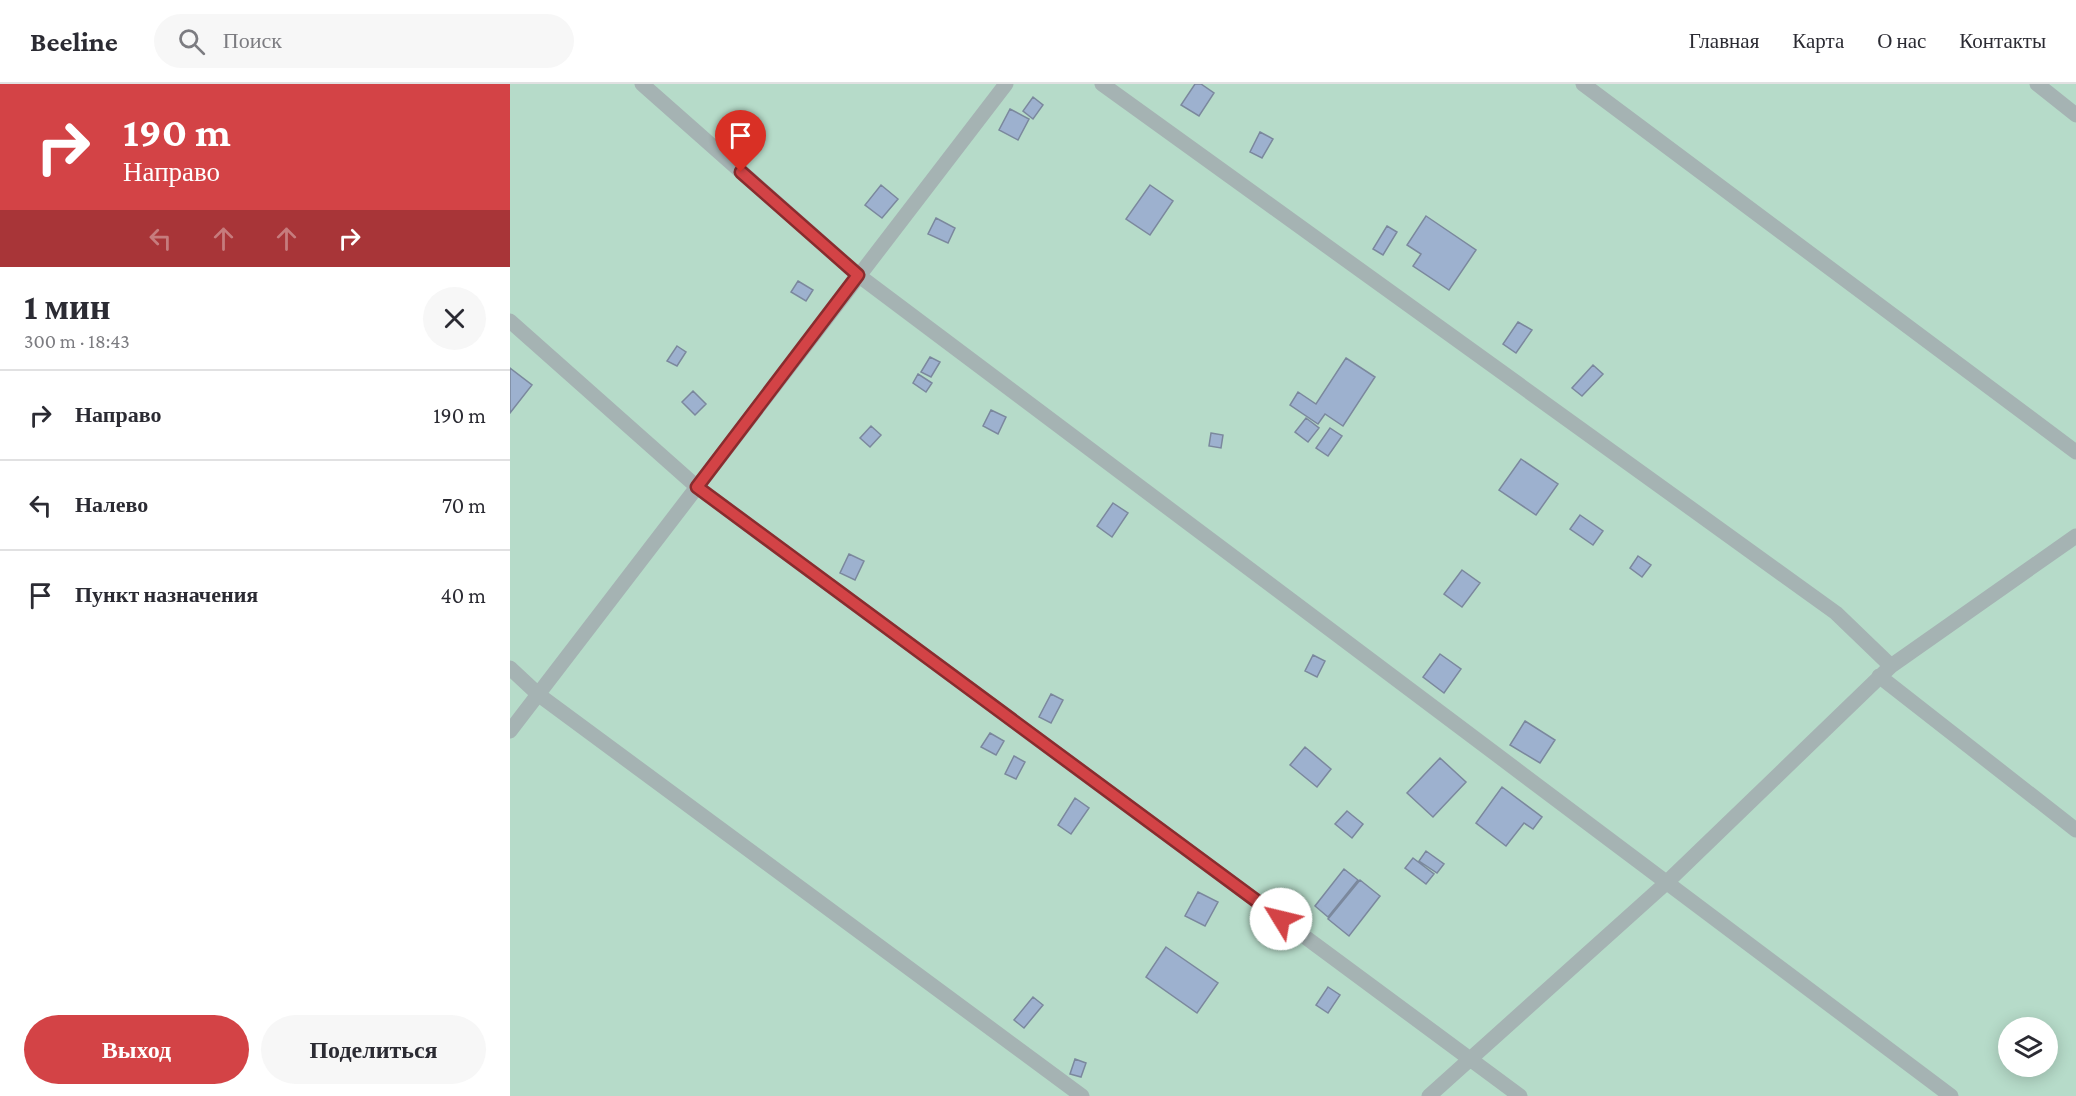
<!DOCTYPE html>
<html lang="ru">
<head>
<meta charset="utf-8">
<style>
	body { margin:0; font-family:"Crimson Pro",serif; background:#f7f7f7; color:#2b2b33; height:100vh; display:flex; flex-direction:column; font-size:22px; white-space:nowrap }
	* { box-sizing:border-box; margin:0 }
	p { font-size:20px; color:#7c7c81 }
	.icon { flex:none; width:33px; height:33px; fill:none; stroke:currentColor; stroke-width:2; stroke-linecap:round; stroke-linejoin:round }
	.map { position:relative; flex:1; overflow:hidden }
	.panel { display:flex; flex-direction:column; background:#fff; width:510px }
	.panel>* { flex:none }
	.hud { background:#d34346; color:#fff; overflow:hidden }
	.buttons { position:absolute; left:1488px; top:933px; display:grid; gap:12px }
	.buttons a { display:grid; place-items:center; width:60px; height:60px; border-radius:50%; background:#fff; box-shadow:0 3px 15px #0003; font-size:30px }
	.pin { position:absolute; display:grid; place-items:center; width:51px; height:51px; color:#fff; margin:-62px -26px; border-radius:50% 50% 50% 0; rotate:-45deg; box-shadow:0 0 6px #0007 }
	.pin .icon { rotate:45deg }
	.me { position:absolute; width:66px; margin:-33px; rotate:306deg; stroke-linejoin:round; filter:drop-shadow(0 0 4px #0008) }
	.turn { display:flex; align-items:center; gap:21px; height:126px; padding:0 24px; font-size:27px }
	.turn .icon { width:78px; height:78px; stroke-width:2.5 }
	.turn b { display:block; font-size:42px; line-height:51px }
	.lanes { display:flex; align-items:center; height:57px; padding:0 24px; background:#0003; justify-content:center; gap:30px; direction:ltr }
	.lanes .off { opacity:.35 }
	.round { display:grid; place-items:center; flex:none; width:63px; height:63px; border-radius:32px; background:#f7f7f7 }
	.overview { display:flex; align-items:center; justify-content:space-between; height:102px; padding:0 24px }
	h1 { font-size:36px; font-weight:700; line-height:45px }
	.button { display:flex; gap:12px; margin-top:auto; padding:12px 24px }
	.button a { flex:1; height:69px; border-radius:36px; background:#d34346; color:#fff; font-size:24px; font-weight:700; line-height:69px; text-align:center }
	.button a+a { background:#f7f7f7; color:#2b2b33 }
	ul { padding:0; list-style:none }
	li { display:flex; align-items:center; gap:18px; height:90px; padding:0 24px; border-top:2px solid #e1e1e2 }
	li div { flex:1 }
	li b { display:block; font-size:22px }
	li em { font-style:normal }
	header { display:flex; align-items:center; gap:36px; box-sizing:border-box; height:84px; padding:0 30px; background:#fff; border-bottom:2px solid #e1e1e2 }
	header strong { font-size:28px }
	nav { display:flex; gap:33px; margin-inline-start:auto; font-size:21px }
	.search { width:420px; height:54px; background:#f7f7f7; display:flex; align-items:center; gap:15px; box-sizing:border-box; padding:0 21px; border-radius:33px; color:#7c7c81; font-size:22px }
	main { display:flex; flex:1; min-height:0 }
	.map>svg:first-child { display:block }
	.green { fill:#b6dbc9; fill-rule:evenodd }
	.building { fill:#9db1cf; stroke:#7b889d; stroke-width:1.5 }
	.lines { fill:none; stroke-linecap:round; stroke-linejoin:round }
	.lane { stroke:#a5b3b3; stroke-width:15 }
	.route-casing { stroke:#892c2e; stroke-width:15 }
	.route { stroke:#d34346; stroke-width:10 }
</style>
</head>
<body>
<header>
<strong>Beeline</strong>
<div class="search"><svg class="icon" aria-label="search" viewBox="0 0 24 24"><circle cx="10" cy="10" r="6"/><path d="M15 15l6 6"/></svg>Поиск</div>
<nav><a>Главная</a><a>Карта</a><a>О нас</a><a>Контакты</a></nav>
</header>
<main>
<section class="panel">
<div class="hud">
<div class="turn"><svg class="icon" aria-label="right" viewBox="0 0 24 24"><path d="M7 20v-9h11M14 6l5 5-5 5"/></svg><div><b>190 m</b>Направо</div></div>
<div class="lanes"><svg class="icon off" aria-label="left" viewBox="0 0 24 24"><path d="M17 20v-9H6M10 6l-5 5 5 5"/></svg><svg class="icon off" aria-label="ahead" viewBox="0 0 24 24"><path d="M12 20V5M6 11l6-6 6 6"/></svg><svg class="icon off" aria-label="ahead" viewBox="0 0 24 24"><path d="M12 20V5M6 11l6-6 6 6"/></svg><svg class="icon" aria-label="right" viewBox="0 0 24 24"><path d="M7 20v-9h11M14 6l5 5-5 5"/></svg></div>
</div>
<div class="overview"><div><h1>1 мин</h1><p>300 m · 18:43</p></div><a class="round"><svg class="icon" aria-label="close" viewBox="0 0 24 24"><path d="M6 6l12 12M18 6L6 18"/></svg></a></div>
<ul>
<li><svg class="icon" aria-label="right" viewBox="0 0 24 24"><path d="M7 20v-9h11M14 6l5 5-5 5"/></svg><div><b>Направо</b></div><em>190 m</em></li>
<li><svg class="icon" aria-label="left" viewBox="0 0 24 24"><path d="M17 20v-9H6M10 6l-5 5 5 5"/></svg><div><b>Налево</b></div><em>70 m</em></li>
<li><svg class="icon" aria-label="arrive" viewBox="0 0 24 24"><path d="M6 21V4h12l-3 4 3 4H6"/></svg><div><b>Пункт назначения</b></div><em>40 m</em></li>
</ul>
<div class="button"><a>Выход</a><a>Поделиться</a></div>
</section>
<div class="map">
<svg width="1566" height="1012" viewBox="0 0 1566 1012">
	<rect width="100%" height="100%" fill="#dcf3fd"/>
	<path class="green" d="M0 0H1566V1012H0ZM1498 944H1538V982H1498Z"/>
	<path class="building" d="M685 0H691L704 9 689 32 671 21Z
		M523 13 533 21 523 35 513 27Z
		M500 25 519 35 508 56 489 46Z
		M750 48 763 55 752 74 740 68Z
		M371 101 388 115 372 134 355 121Z
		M640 101 663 117 640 151 616 135Z
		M916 132 966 166 939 206 903 182 911 170 897 161Z
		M426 134 445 144 438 159 418 150Z
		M877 142 887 148 873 171 863 165Z
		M288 197 303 206 296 217 281 208Z
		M1008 238 1022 246 1006 269 993 260Z
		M167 262 176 268 167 282 157 277Z
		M420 273 430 278 421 293 411 288Z
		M836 274 865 293 833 342 815 330 808 340 780 321 788 308 806 320Z
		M1083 281 1093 290 1072 312 1062 304Z
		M0 284 22 301 0 329Z
		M408 290 422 299 416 308 403 299Z
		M183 307 196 320 185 331 172 318Z
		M481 326 496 333 488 350 473 342Z
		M796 334 809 344 798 358 785 348Z
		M361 342 371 351 360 363 350 354Z
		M820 344 832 352 818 372 806 364Z
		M701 349 713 351 711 364 699 362Z
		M1011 375 1048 400 1026 431 989 406Z
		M603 419 618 429 602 453 587 442Z
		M1070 431 1093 447 1083 461 1060 445Z
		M339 470 354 477 345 496 330 489Z
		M1128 472 1141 481 1132 493 1120 484Z
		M952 486 970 499 952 523 934 510Z
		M930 570 951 585 934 609 913 593Z
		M803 571 815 577 807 593 795 587Z
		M541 610 553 616 541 639 529 633Z
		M1015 637 1045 656 1030 679 1000 661Z
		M480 649 494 657 486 671 471 663Z
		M795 663 821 685 807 703 780 681Z
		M504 672 515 678 506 695 495 690Z
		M930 674 956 698 923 733 897 709Z
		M992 703 1032 733 1023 745 1014 739 996 762 966 739Z
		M565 714 579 724 561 750 548 741Z
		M837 727 853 740 842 754 825 740Z
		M916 767 934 780 927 789 909 777Z
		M903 774 924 790 916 800 895 784Z
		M834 785 848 796 818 833 805 822Z
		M850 796 870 812 839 852 818 835Z
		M688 808 708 818 695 842 675 832Z
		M656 863 708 899 687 929 636 893Z
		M818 903 830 911 818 929 806 921Z
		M523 913 533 921 514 944 504 936Z
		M565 975 576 979 571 993 560 990Z"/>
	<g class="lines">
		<path class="lane" d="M132 0 348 191 1441 1012
			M592 0 1326 529 1381 582
			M1073 0 1566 368
			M1527 0 1566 31
			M0 237 187 403 1010 1012
			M0 584 29 611 572 1012
			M1369 592 1566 746
			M0 647 496 0
			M919 1012 1155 800 1381 582 1566 452"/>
	</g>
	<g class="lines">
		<defs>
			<path id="route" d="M231 88 348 191 187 403 771 835"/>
		</defs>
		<use href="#route" class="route-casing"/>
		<use href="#route" class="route"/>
	</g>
</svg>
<div class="buttons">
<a><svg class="icon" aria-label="layers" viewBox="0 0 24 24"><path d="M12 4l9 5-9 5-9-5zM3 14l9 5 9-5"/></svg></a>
</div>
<div class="pin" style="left:231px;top:88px;background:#d93025"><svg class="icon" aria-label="arrive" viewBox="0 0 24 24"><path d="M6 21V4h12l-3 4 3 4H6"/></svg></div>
<svg class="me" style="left:771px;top:835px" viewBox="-20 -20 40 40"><circle r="19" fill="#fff"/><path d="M0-13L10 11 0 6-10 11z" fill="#d34346"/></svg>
</div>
</main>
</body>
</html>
